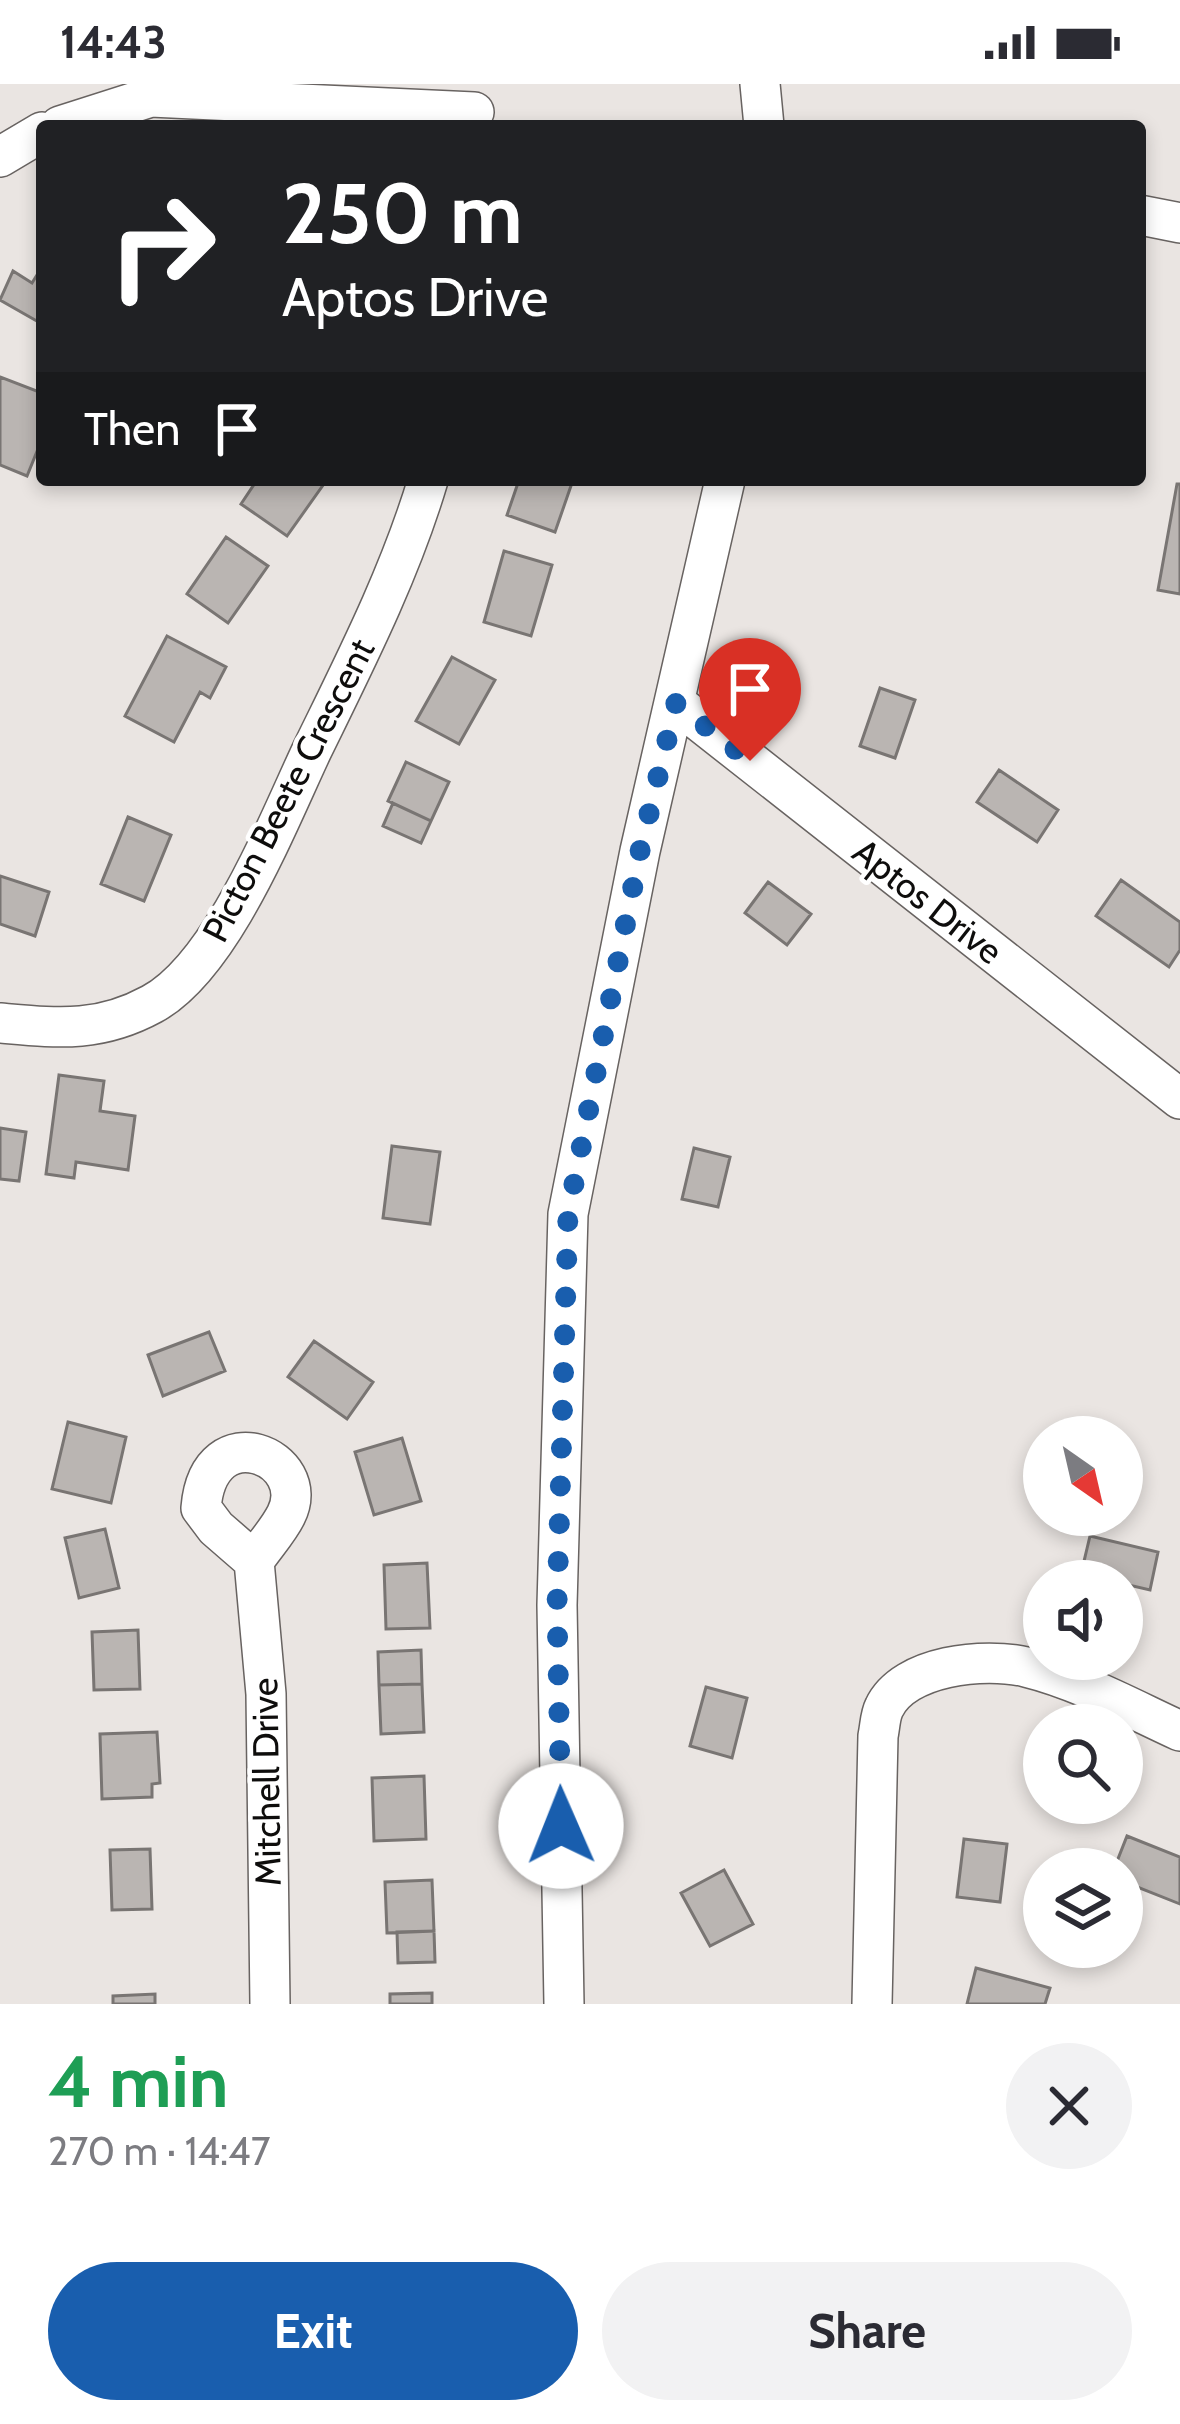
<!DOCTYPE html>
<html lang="en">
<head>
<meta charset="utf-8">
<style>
	body { margin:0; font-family:Cabin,sans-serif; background:#f2f2f3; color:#2b2b33; height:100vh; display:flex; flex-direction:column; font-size:45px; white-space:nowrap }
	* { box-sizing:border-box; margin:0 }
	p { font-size:39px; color:#7c7c81 }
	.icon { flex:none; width:66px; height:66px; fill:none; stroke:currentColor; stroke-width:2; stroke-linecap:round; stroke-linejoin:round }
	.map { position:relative; height:1920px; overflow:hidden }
	.side { display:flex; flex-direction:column; background:#fff; flex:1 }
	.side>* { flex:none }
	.guide { position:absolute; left:36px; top:36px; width:1110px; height:366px; border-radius:12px; box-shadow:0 6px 18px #0003; background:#202124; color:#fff; overflow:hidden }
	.needle { width:78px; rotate:146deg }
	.tools { position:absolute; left:1023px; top:1332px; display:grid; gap:24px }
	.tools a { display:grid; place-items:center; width:120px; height:120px; border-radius:50%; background:#fff; box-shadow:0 6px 18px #0003; font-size:60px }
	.pin { position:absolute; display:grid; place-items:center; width:102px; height:102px; color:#fff; margin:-123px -51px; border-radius:50% 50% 50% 0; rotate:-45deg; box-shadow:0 0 12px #0007 }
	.pin .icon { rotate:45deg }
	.me { position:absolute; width:132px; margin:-66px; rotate:359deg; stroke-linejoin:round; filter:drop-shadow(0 0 9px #0008) }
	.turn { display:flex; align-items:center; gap:42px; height:252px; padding:0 48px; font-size:54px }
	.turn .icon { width:156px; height:156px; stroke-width:2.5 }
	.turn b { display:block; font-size:84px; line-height:102px }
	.then { display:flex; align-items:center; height:114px; padding:0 48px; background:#0003; gap:24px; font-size:45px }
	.round { display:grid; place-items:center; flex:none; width:126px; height:126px; border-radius:63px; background:#f2f2f3 }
	.headline { display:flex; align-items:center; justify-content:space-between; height:204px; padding:0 48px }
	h1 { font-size:72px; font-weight:700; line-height:90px; color:#1e9e55 }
	.cta { display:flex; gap:24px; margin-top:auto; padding:24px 48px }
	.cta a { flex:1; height:138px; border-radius:72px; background:#195eae; color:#fff; font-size:48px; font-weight:700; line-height:138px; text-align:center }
	.cta a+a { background:#f2f2f3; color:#2b2b33 }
	.status { display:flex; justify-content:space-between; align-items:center; height:84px; padding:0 60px; background:#fff; direction:ltr }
	.status svg { height:33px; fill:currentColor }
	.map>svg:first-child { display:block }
	.building { fill:#bab5b2; stroke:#797573; stroke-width:3 }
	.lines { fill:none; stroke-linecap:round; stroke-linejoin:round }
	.minor-casing { stroke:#686361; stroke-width:42 }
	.minor { stroke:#fff; stroke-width:39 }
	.route { stroke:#195eae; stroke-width:21; stroke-dasharray:0 37.8 }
	.labels { text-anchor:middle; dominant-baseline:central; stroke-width:9; stroke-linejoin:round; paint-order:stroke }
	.street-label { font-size:36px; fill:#0e0d0c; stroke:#fff }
</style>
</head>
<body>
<div class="status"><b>14:43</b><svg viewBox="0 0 49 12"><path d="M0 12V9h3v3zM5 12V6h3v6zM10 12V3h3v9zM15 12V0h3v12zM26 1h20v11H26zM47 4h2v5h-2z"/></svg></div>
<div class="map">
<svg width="1180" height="1920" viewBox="0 0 1180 1920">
	<rect width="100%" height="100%" fill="#eae5e2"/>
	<path class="building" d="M42 183V240L0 216 13 187 32 199Z
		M0 293 42 309V355L27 392 0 381Z
		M257 396H325L326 397 287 452 241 420Z
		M519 396H573L555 448 507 431Z
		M1177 400H1180V510L1158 506Z
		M226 453 268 482 228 539 187 510Z
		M504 467 552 481 531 552 484 538Z
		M167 552 226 583 210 614 200 608 174 658 125 632Z
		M452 573 495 596 459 660 416 637Z
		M880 604 915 616 895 674 860 662Z
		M406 678 449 698 431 737 388 717Z
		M999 686 1058 726 1037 758 977 718Z
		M393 719 431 737 421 759 383 742Z
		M128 733 171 751 144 817 101 800Z
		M0 792 49 808 35 852 0 840Z
		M1121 796 1180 838V866L1169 883 1096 832Z
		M768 798 811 830 787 861 745 829Z
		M59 991 104 997 100 1027 135 1032 128 1086 76 1078 74 1094 46 1090Z
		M0 1044 26 1048 19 1097 0 1095Z
		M392 1062 440 1068 430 1140 383 1134Z
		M694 1064 730 1073 718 1123 682 1115Z
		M209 1248 225 1287 163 1312 148 1271Z
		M314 1257 373 1298 347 1335 288 1293Z
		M68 1338 126 1353 111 1419 52 1405Z
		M402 1354 421 1417 374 1431 355 1368Z
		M105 1445 119 1504 79 1514 65 1454Z
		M1090 1452 1158 1468 1150 1506 1081 1490Z
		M427 1479 430 1544 386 1545 384 1481Z
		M138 1546 140 1605 94 1606 92 1548Z
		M421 1566 422 1600 379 1601 378 1568Z
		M422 1600 424 1648 381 1650 379 1601Z
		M706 1603 747 1614 732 1674 690 1662Z
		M157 1648 160 1699 152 1700V1713L102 1715 100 1650Z
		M424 1692 426 1755 374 1757 372 1694Z
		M1127 1752 1180 1773V1820L1122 1797V1785H1114Z
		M964 1755 1007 1760 1000 1818 957 1813Z
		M150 1765 152 1825 112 1826 110 1766Z
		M724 1786 753 1840 710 1862 681 1809Z
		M432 1796 434 1847 387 1849 385 1798Z
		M434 1847 435 1878 398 1879 397 1848Z
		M976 1884 1050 1904 1045 1920H967Z
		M432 1909V1920H390V1910Z
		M155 1910V1920H113V1912Z"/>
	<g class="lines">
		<defs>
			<path id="minor" d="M760 0 764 42
				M60 42 151 13 474 28
				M0 73 42 48
				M1140 131 1180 139
				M676 619 1180 1015
				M0 939C58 944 99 949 152 920 222 882 278 738 312 666 355 578 400 490 428 396
				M254 1477 216 1444 201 1424C209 1328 315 1374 286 1431 278 1447 264 1462 254 1477L266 1610 270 1920
				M564 1920 557 1521 568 1130 640 767 725 396
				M872 1920 878 1652C880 1643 880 1632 884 1624 904 1581 985 1573 1026 1583 1079 1596 1130 1624 1180 1647"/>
		</defs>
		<use href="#minor" class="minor-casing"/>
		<use href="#minor" class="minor"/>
	</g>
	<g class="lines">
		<path class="route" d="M561 1742 557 1521 568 1130 640 767 676 619 750 677"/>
	</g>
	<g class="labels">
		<g class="street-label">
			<text transform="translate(288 706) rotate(-63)">Picton Beete Crescent</text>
			<text transform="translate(928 817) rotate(38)">Aptos Drive</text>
			<text transform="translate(266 1698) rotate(-91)">Mitchell Drive</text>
		</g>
	</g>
</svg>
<div class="tools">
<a><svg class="needle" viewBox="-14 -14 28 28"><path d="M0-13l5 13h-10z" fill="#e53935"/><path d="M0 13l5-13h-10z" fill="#7c7c81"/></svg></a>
<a><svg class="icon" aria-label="sound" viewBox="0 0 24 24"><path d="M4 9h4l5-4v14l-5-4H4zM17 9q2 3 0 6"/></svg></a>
<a><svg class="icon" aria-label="search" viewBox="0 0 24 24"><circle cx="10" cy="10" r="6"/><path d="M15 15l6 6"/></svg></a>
<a><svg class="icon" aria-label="layers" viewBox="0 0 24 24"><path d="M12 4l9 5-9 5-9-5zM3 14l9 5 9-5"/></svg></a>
</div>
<div class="pin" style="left:750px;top:677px;background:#d93025"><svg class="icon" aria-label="arrive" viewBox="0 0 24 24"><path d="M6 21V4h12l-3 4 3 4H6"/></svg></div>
<svg class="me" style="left:561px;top:1742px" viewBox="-20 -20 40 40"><circle r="19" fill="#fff"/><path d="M0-13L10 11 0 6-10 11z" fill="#195eae"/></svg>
<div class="guide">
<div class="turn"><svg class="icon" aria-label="right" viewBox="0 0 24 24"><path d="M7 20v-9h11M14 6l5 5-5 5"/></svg><div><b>250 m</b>Aptos Drive</div></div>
<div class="then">Then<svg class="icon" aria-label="arrive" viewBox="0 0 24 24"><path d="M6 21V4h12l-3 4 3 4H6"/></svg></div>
</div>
</div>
<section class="side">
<div class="headline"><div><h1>4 min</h1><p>270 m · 14:47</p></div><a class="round"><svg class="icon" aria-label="close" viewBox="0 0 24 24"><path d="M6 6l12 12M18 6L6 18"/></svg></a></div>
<div class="cta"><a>Exit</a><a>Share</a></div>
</section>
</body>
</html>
